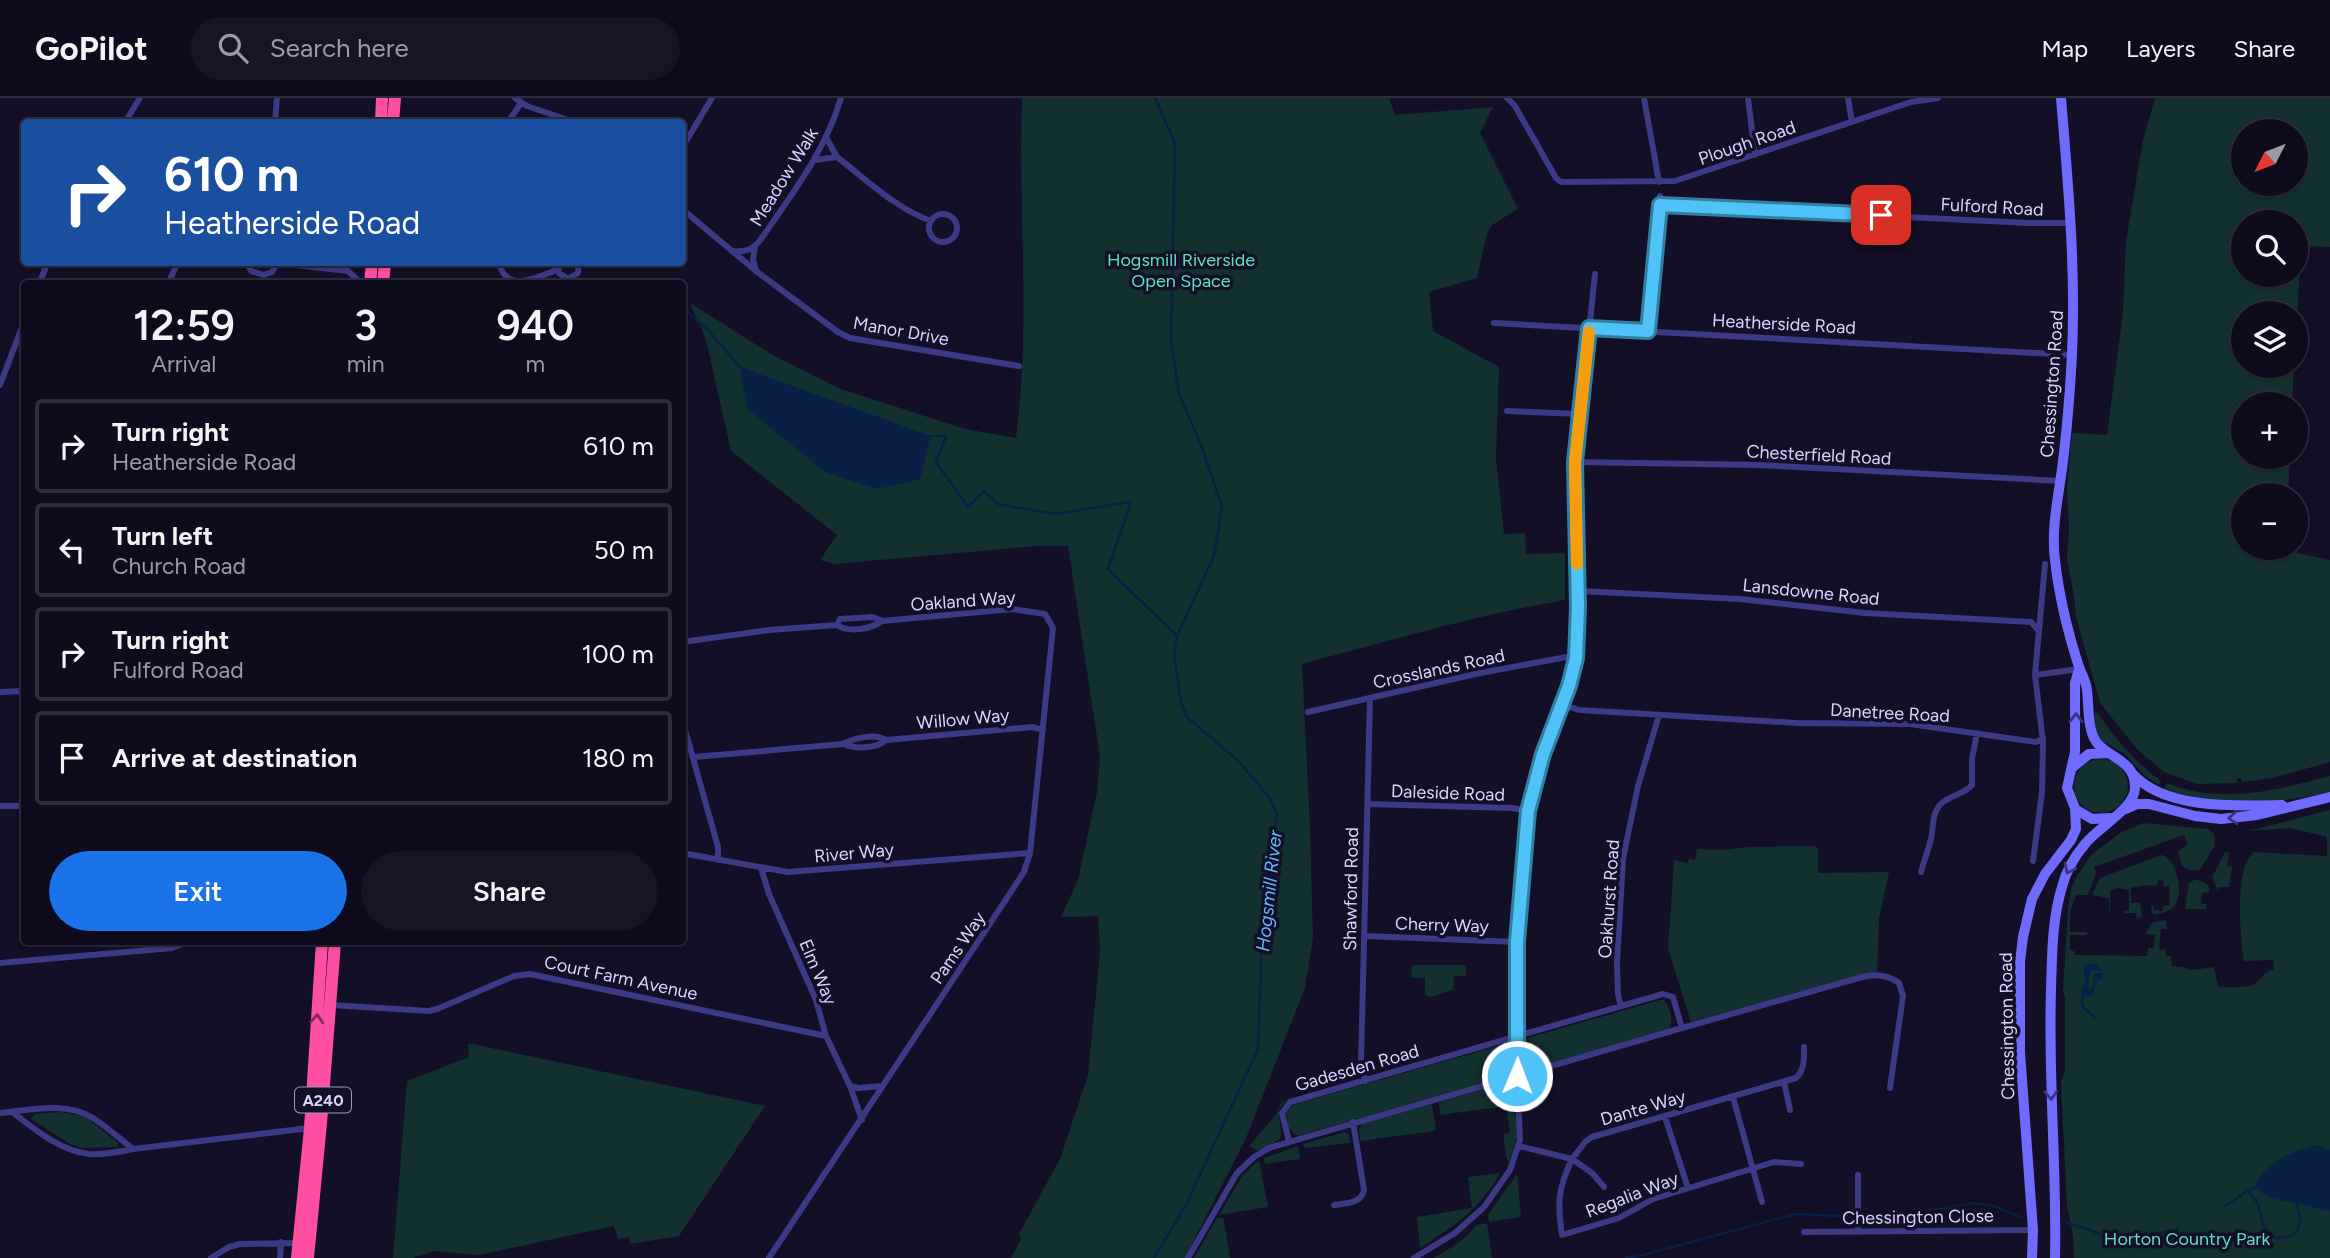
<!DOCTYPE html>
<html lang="en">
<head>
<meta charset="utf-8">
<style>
	body { margin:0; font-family:Figtree,sans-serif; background:#171425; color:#f1f3f6; height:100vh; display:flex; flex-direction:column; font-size:26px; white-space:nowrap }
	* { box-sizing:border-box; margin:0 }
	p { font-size:23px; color:#9b9ba3 }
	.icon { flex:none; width:38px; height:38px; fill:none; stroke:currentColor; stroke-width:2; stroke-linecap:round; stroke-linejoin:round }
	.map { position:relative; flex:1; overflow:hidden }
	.side { position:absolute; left:21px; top:182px; width:665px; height:665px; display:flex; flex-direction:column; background:#0e0b1c; border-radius:7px; box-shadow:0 2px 5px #0004,0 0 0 2px #2e2b3b }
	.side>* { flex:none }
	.guide { position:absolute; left:21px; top:21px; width:665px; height:147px; border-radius:7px; box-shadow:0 2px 5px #0004,0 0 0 2px #2e2b3b; background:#1a4fa0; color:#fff; overflow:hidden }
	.needle { width:46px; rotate:228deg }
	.controls { position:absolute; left:2231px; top:21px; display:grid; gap:14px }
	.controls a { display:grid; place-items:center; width:77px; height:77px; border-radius:50%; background:#0e0b1c; box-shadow:0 2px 5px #0004,0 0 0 2px #2e2b3b; font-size:35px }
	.pin { position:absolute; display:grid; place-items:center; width:60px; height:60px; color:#fff; margin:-30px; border-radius:14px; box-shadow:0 4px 10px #0006 }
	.me { position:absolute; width:77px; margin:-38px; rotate:1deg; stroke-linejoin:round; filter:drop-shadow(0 0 5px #0008) }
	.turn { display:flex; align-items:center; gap:24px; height:147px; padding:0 28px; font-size:32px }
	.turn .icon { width:91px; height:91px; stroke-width:2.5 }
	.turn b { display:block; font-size:49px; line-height:60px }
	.eta { display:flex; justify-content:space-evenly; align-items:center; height:119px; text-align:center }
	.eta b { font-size:42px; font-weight:600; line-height:49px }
	.button { display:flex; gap:14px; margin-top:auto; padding:14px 28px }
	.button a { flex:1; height:80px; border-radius:42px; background:#1a73e8; color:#fff; font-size:28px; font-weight:600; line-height:80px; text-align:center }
	.button a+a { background:#171425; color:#f1f3f6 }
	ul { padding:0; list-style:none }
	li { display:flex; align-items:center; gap:21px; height:94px; margin:0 14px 10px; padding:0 14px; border:4px solid #2e2b3b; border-radius:7px }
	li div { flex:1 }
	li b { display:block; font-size:26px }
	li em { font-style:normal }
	header { display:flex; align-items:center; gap:42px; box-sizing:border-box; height:98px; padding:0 35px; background:#0e0b1c; border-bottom:2px solid #2e2b3b }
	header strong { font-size:33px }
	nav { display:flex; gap:38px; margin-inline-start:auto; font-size:24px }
	.search { width:490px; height:63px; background:#171425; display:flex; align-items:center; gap:18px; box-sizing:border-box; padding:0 24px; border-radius:38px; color:#9b9ba3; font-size:26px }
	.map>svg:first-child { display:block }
	.green { fill:#12302f; fill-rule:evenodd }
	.water { fill:#0a1f44 }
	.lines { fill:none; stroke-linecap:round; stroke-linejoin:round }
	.stream { stroke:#0a1f44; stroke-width:2.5 }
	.street { stroke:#3d3a85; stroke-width:6 }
	.secondary { stroke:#6f6bff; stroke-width:10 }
	.highway { stroke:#ff4fa3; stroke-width:12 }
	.oneway { stroke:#38347d }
	.oneway2 { stroke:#7d2c5e }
	.route-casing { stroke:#337fa1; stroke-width:18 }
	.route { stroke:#4fc3f7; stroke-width:12 }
	.slow { stroke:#f59e0b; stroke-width:12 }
	.labels { text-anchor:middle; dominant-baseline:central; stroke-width:7; stroke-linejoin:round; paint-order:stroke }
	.shield { fill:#130f26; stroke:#9e99be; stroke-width:2 }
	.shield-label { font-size:16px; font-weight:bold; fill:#d9d4ff }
	.street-label { font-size:18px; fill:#d9d4ff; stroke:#130f26 }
	.park-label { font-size:18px; fill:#5fe0c0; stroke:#130f26 }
	.water-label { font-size:19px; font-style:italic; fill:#62b6ff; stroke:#130f26 }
</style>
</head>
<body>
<header>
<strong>GoPilot</strong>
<div class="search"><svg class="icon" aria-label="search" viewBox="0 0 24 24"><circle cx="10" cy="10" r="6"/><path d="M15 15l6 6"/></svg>Search here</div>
<nav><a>Map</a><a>Layers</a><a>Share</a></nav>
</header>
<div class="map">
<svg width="2330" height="1160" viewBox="0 0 2330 1160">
	<rect width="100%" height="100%" fill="#130f26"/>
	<path class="green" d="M1022 0H1389L1395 17 1493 9 1480 35 1518 111 1492 127 1487 136 1477 180 1429 194 1433 233 1499 269 1496 361 1504 436 1525 435 1526 456 1565 455V502C1476 517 1389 543 1302 566L1310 728 1313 840 1305 890 1246 1040 1185 1160H1011L1021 1141 1019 1136 1060 1061 1088 977 1100 855 1098 818 1061 819 1078 782 1097 694 1100 659 1068 448H1037L834 466 820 462 837 437 731 353 706 242 690 205 771 256 841 291 965 331 1016 340C1031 227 1018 113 1022 0Z
		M2155 0H2330V149L2301 148 2296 237V215H2244V268H2294L2292 306H2244V359H2290L2288 397H2244V450H2285V452L2330 462V664L2272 680 2242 684 2241 680H2237V685L2197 686 2164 674 2138 652 2100 605 2076 519 2074 499 2067 461 2069 430 2067 390 2072 335 2107 337 2123 215 2126 143 2143 42ZM2244 33H2296V86H2244ZM2244 124H2296V177H2244Z
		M2094 615H2098C2115 641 2136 665 2161 683L2159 687 2144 677 2125 656 2100 642 2095 628Z
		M2074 688a27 27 0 1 1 54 0a27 27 0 1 1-54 0Z
		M2330 678V695C2275 704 2217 714 2164 690L2167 685C2221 707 2276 692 2330 678Z
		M2330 712V1160H2074L2073 1138 2067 1108 2061 984 2065 972V899L2063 893 2068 812 2071 791 2077 778 2092 756 2122 734 2143 725 2208 731 2214 736 2215 747 2200 772H2189L2182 768 2178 753 2188 747 2184 737 2094 769 2096 775 2088 797H2076L2070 813V834H2087V837H2070V852L2074 853 2075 857 2147 858 2148 850H2154L2155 837 2147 836 2146 834 2152 825 2165 822 2167 831H2161L2159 851 2166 852V858H2171L2172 868 2183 869 2191 872 2214 869 2218 888C2224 890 2246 890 2252 887 2261 883 2263 873 2274 871L2273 862 2244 863C2240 838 2237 791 2245 768 2246 764 2251 758 2253 754L2327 758V739L2291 730 2248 733Z
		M1815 748 1818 752V775L1889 774 1879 821 1877 876H1862L1691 924 1668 851 1674 762 1687 765 1689 761 1695 762 1697 751 1723 752 1747 749Z
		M2225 754 2229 755 2227 768 2232 769 2229 789H2218V794L2212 779Z
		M2161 757C2177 760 2184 795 2175 807 2171 813 2162 815 2154 817L2152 815 2151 807 2153 808 2154 812 2163 813V808L2170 807 2169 788H2164L2163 782H2158L2157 788 2145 787 2131 790V805H2140L2142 817 2137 822 2136 815H2124V813L2129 812V792L2117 790 2110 792V813L2115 815 2109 814V800L2092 797 2100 780Z
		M2196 781 2203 784 2209 789V794L2202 795 2201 806H2206V811H2185L2189 785Z
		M1412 867H1466V878H1454L1453 892 1431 899 1425 897V880H1411Z
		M1660 902H1664C1670 910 1675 924 1668 931L1527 972 1521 966V946L1527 940Z
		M468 945 765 1008 679 1138 630 1146 629 1139 618 1141 614 1128 479 1157 435 1153 413 1160H393L407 983 469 959Z
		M1505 946 1511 947C1515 956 1515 971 1507 978L1301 1037H1296L1288 1030 1286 1015 1292 1007Z
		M1501 986 1512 990 1514 995 1517 1039 1509 1064 1507 1062 1503 1036 1510 1035 1506 1008 1440 1017 1439 1004Z
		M1287 1001 1279 1011C1279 1043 1292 1036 1258 1053L1249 1048 1276 1017 1281 1005Z
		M1432 1006 1436 1031 1434 1033 1360 1043 1359 1032 1362 1026Z
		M62 1014 86 1019 117 1044 118 1049 82 1050 72 1047 31 1021 35 1016Z
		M1345 1034 1349 1036 1350 1045 1304 1050 1303 1046Z
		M1298 1048 1300 1061 1265 1066 1264 1060Z
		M1259 1062 1268 1109 1219 1117 1242 1078Z
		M1500 1075C1481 1110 1453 1129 1420 1150L1417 1119 1472 1110 1468 1079Z
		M1517 1076 1521 1119 1489 1124 1488 1117Z
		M1217 1120H1223L1224 1122 1230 1160H1194Z
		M1487 1125 1492 1160H1434C1449 1151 1466 1142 1476 1127Z"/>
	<path class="water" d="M740 269 931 338 920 381 877 391 825 374 747 311Z
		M2095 865 2102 873 2090 872 2088 892 2092 889 2095 875H2103V879L2097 883 2093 897 2088 899V897H2083L2081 892 2085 884 2084 868Z
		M2317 1047 2330 1052V1113L2271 1100 2254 1090C2265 1064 2291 1053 2317 1047Z"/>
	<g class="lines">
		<path class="stream" d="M682 209 707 231 740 269
			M931 338H946L936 364 968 409 984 393 998 406 1055 416 1131 404 1108 471 1177 538
			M2082 898V908L2095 920
			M2248 1092 2258 1106 2264 1129 2275 1140C2302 1141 2304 1124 2295 1103
			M2226 1108 2247 1093 2255 1089
			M2067 1125 2085 1130 2119 1144 2178 1131
			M1154 1160 1186 1107 1258 951 1262 840 1277 716 1270 701 1253 680 1237 662 1187 619 1181 605 1174 555 1177 538 1214 458 1222 408 1201 347 1179 296 1171 243 1175 45 1155 0
			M1626 1160 1639 1158 1796 1116 1903 1121 1932 1112 1975 1105 1994 1108 2020 1119"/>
		<path class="street" d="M515 0 527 8 574 24
			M1507 0 1515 8 1556 80 1561 84H1568L1675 83 1911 4 1938 0
			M1644 0 1659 84
			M1748 0 1755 57
			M1848 0 1852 24
			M125 24 140 0
			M275 24 277 0
			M508 24 521 5
			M827 41 837 59
			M682 50 712 0
			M815 62 837 59C867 82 895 110 931 123
			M1660 107 2029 125H2070
			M682 111 756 173 838 234 850 240 1019 268
			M929 130a14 14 0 1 1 28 0a14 14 0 1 1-28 0Z
			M755 149 753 161 756 173
			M733 153C746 154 753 152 761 141 792 96 825 54 841 0
			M247 164 251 173 264 177 272 174 278 164
			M499 164C506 197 537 179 557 172
			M558 164 559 175 568 181 578 175 579 164
			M277 167 287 166 348 173 362 186
			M39 186 48 164
			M168 186 178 164
			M1494 225 2072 257
			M1648 233 1660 98
			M0 287 24 224
			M1507 313 1580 316
			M1575 364 1759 367 2061 383
			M1578 493 1740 501 1865 515 2031 524 2038 532
			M682 544 769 532 837 527C849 535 871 531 882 523
			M2035 577 2079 571
			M0 594 24 593
			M1561 606 1579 612 1797 625 1910 626 2036 644 2043 640
			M1308 614 1480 575 1567 559 1576 560
			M682 621 718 749V762
			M843 646C855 651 876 651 886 642L1033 629 1043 632
			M694 659 843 646C854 640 875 635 886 642
			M1367 706 1512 710 1528 713
			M0 708H24
			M682 755 788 774 1030 755
			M2033 763 2042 694 2043 644 2035 577 2045 466
			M761 770 769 796 816 902 826 938 850 988 862 1022
			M1921 774C1924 763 1928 753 1931 741 1934 728 1931 714 1943 704 1952 697 1964 696 1972 687V661L1977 635
			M1365 838 1517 844
			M0 865 172 850 187 844
			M331 907 429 913 437 911 514 878 530 876 826 938
			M1621 908 1618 897 1617 864 1623 761 1638 688 1659 617
			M1682 930 1862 879C1874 876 1888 877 1899 885L1903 898 1890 990
			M1365 983 1361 965 1370 600
			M1784 984 1790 1012
			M850 988 859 990 882 988
			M1733 999 1762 1104
			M12 1014C34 1031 60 1053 89 1056 103 1057 119 1054 133 1051
			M0 1015C30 1012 66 1003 93 1020 107 1029 120 1041 133 1051L310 1030
			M1665 1019 1688 1090
			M1519 1048 1572 1061 1586 1043 1592 1039 1796 980C1805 971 1804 961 1804 949
			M1858 1077V1134
			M1604 1089 1592 1075 1572 1061C1558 1091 1557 1104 1562 1137L1619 1120 1653 1101 1774 1064 1801 1066
			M1334 1107C1346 1105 1361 1106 1364 1092L1353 1024
			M1804 1134 2033 1132
			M211 1160 229 1149 240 1146 298 1145
			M280 1160 281 1144
			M769 1160 1024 774 1030 755 1053 530 1045 516 1012 511 882 523 873 519 840 521 837 527
			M1188 1160 1237 1075 1254 1059 1269 1050 1682 930 1673 899 1663 896 1290 1004 1282 1015 1289 1043
			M1414 1160 1455 1135 1484 1109 1510 1072 1520 1042 1517 978V857L1528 713 1543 656 1569 588 1576 560 1578 525 1575 364 1595 176"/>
		<path class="secondary" d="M2073 669 2089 656 2109 655
			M2133 676C2165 712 2238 708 2282 707
			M2075 711 2092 721 2110 720
			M2126 711 2137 706H2149L2195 718 2221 721 2257 717 2330 699
			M2032 1160 2033 1132 2020 954V864L2023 839 2032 801 2045 776 2071 742 2076 731 2075 710 2067 690 2075 654V585L2079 571
			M2055 1160C2057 1070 2048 981 2051 892 2052 858 2052 821 2062 789 2066 773 2074 759 2085 746 2098 729 2136 710 2135 689 2135 663 2111 661 2097 645 2087 632 2089 608 2087 592 2086 583 2082 577 2079 569 2068 535 2059 498 2055 462 2051 432 2058 401 2062 371 2067 333 2070 294 2072 256 2076 170 2068 85 2061 0"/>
		<path class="highway" d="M381 24 382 0
			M393 24 395 0
			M370 186 372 164
			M383 186 385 164
			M297 1160 310 1030 322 844
			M308 1160 321 1025 335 844"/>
	</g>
	<defs><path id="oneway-chevron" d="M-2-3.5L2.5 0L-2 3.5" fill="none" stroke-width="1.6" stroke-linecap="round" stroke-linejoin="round" transform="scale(1.75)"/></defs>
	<g class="oneway">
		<use href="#oneway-chevron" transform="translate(2076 620) rotate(-89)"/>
		<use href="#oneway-chevron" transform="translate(2233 720) rotate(175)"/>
		<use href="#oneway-chevron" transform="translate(2069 771) rotate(116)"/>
		<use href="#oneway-chevron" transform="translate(2051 997) rotate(87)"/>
	</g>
	<use class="oneway2" href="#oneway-chevron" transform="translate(317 921) rotate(-86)"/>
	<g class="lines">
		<defs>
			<path id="route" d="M1517 978V844L1528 713 1543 656 1569 588 1576 560 1578 509 1575 364 1589 230 1648 233 1660 107 1881 117"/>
		</defs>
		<use href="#route" class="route-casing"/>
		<use href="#route" class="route"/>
		<path class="slow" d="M1577 466 1575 364 1589 234"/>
	</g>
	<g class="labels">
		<rect class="shield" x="295" y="989.5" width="56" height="25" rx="5"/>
		<g class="shield-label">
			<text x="323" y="1002">A240</text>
		</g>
		<g class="street-label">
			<text transform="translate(1747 45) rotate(-19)">Plough Road</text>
			<text transform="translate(784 79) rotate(-58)">Meadow Walk</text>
			<text transform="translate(1992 109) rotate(3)">Fulford Road</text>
			<text transform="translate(1784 226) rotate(3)">Heatherside Road</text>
			<text transform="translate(901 233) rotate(10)">Manor Drive</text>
			<text transform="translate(2052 286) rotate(-86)">Chessington Road</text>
			<text transform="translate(1819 357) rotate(3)">Chesterfield Road</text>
			<text transform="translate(1811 494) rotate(6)">Lansdowne Road</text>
			<text transform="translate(963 503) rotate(-4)">Oakland Way</text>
			<text transform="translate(1439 571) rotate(-12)">Crosslands Road</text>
			<text transform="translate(1890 615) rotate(3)">Danetree Road</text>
			<text transform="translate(963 621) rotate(-5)">Willow Way</text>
			<text transform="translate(1448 695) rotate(2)">Daleside Road</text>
			<text transform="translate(854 755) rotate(-5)">River Way</text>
			<text transform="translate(1351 791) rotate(-89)">Shawford Road</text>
			<text transform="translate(1609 801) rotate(-86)">Oakhurst Road</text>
			<text transform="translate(1442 827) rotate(2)">Cherry Way</text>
			<text transform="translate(958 850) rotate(-56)">Pams Way</text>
			<text transform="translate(818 874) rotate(67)">Elm Way</text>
			<text transform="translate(621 880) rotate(12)">Court Farm Avenue</text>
			<text transform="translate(2007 928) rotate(-91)">Chessington Road</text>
			<text transform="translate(1357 970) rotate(-16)">Gadesden Road</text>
			<text transform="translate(1643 1010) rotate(-16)">Dante Way</text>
			<text transform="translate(1632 1097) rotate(-21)">Regalia Way</text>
			<text transform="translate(1918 1119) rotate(-1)">Chessington Close</text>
		</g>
		<g class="park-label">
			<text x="1181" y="162">Hogsmill Riverside<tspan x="1181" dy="21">Open Space</tspan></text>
			<text x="2187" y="1141">Horton Country Park</text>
		</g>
		<g class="water-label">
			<text transform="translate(1269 793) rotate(-84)">Hogsmill River</text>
		</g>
	</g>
</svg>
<div class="controls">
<a><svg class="needle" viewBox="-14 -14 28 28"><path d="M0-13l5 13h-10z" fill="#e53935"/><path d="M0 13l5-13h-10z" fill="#9b9ba3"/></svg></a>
<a><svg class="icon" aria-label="search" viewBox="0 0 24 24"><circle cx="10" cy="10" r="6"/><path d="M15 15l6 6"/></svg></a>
<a><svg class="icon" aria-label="layers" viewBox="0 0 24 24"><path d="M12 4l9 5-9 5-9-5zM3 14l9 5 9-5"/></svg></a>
<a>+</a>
<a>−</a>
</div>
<div class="pin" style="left:1881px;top:117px;background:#d93025"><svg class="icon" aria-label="arrive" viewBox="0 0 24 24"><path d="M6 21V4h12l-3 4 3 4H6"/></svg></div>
<svg class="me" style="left:1517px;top:978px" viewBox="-20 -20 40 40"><circle r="17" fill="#4fc3f7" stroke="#fff" stroke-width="3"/><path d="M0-11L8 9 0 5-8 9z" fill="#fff"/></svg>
<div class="guide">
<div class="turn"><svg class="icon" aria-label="right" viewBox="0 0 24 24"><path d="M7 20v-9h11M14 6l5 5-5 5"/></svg><div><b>610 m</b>Heatherside Road</div></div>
</div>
<section class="side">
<div class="eta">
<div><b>12:59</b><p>Arrival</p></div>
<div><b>3</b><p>min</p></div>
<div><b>940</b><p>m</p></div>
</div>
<ul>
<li><svg class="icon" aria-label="right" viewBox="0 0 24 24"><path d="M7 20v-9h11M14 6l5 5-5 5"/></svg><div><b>Turn right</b><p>Heatherside Road</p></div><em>610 m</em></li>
<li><svg class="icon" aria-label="left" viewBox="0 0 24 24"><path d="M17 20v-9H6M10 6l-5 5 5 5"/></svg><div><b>Turn left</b><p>Church Road</p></div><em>50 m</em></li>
<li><svg class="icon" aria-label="right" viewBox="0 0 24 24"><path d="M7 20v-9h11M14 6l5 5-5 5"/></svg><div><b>Turn right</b><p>Fulford Road</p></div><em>100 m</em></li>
<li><svg class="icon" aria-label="arrive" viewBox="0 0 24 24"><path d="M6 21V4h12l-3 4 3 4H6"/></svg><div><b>Arrive at destination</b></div><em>180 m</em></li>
</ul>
<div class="button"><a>Exit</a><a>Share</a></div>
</section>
</div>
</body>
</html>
